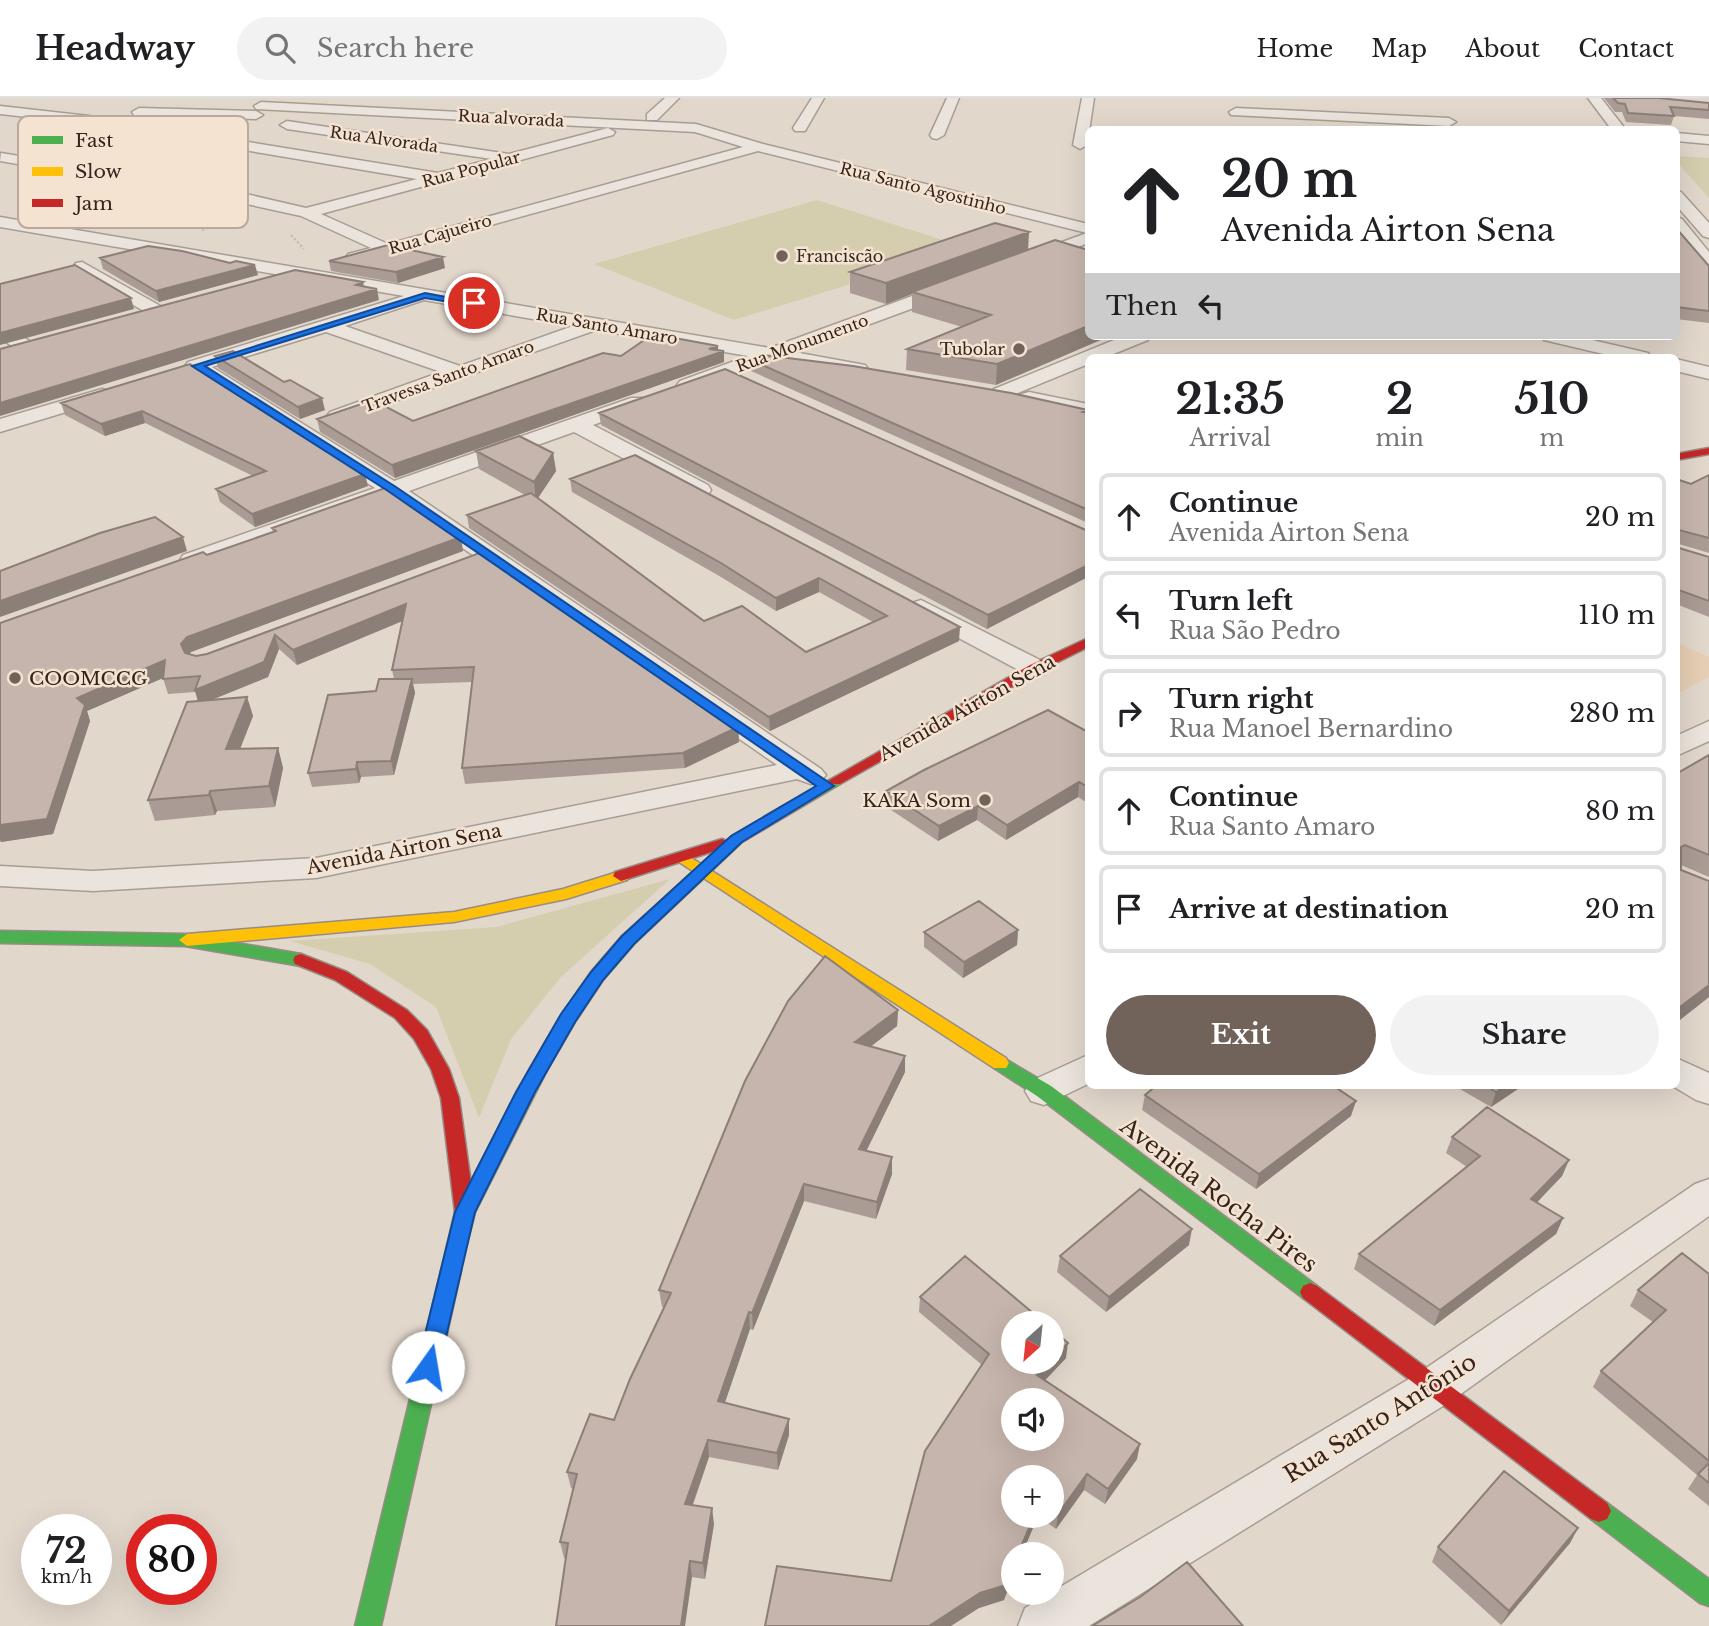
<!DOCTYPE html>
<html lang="en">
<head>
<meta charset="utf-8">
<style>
	body { margin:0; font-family:"Libre Baskerville",serif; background:#f2f2f2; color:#202124; height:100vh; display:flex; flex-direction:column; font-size:26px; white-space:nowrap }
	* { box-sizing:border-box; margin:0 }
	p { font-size:23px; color:#757577 }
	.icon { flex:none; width:38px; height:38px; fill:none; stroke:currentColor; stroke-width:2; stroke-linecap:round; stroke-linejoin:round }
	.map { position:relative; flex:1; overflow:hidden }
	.panel { position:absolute; left:1085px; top:256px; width:595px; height:735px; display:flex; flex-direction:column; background:#fff; border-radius:10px; box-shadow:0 7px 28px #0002 }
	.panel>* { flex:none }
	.guide { position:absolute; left:1085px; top:28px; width:595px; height:214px; border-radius:10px; box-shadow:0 7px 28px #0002; background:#fff; color:#202124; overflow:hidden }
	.needle { width:46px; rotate:207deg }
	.buttons { position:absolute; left:1001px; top:1213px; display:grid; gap:14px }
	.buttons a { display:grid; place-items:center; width:63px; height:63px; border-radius:50%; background:#fff; box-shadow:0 7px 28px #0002; font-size:35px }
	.speed { position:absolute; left:21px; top:1416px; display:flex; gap:14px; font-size:35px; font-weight:700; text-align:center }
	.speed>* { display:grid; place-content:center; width:91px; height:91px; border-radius:50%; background:#fff; box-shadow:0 7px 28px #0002; line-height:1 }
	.speed small { font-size:18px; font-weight:400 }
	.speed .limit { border:10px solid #d22; background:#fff; color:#111 }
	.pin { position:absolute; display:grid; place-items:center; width:60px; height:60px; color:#fff; margin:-30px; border:4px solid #fff; border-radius:50%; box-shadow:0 2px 7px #0007 }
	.me { position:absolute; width:77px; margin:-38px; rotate:13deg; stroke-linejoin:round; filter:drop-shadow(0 0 5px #0008) }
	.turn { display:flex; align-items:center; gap:24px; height:147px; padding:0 21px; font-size:32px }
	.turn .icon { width:91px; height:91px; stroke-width:2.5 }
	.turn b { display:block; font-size:49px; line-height:60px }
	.then { display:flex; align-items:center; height:66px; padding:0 21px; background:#0003; gap:14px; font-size:26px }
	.eta { display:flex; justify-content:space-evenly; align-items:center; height:119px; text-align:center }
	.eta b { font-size:42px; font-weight:700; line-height:49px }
	.cta { display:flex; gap:14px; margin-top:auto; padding:14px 21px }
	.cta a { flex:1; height:80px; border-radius:42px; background:#72635a; color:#fff; font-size:28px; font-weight:700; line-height:80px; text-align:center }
	.cta a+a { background:#f2f2f2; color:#202124 }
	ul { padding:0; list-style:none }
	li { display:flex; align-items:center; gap:21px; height:88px; margin:0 14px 10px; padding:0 7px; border:4px solid #e0e0e0; border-radius:10px }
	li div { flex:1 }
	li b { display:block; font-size:26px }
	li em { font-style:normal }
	header { display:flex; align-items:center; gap:42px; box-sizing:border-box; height:98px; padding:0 35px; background:#fff; border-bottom:2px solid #e0e0e0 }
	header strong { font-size:33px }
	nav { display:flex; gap:38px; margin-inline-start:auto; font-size:24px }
	.search { width:490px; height:63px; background:#f2f2f2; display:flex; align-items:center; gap:18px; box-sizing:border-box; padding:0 24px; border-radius:38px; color:#757577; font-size:26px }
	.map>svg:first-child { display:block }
	.green { fill:#d5ceae }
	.sand { fill:#e5ceb3 }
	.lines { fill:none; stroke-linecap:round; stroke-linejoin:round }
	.street-casing { stroke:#a79d94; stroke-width:3 }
	.fast-casing { stroke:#978c85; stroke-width:3 }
	.slow-casing { stroke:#978c85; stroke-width:3 }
	.jam-casing { stroke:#978c85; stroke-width:3 }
	.path { stroke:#c3bab3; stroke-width:2; stroke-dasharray:2.5 2; stroke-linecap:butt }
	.street { fill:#eae4dc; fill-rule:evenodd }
	.fast { fill:#4caf50; fill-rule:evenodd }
	.slow { fill:#ffc107; fill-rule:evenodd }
	.jam { fill:#c62828; fill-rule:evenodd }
	.wall { fill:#aa9c94 }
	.shaded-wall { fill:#8b7f78 }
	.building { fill:#c6b5ac; stroke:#8b7f78; stroke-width:2; fill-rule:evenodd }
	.route { fill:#1a73e8; stroke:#114b97; stroke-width:2 }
	.poi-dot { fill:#72635a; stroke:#f4e3d1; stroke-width:2.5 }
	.labels { text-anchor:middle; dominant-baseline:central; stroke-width:5; stroke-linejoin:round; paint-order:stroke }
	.far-street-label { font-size:16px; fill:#35241d; stroke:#f4e3d1 }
	.far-poi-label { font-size:16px; fill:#35241d; stroke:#f4e3d1; text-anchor:start }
	.poi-label { font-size:19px; fill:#35241d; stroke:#f4e3d1; text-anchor:start }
	.street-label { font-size:19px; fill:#35241d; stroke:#f4e3d1 }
	.near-street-label { font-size:23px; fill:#35241d; stroke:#f4e3d1 }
	.key { fill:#f4e3d1; stroke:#bbaa9b; stroke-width:2 }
	.key-label { font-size:19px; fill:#35241d }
</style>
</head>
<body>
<header>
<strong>Headway</strong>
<div class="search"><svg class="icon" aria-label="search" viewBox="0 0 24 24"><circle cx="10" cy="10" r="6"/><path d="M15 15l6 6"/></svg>Search here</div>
<nav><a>Home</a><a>Map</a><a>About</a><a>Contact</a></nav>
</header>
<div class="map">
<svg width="1709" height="1528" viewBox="0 0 1709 1528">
	<rect width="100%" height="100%" fill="#e2d7cb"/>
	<path class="green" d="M1676 58 1709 60V100L1677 64Z
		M817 102 968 150 734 222 594 166Z
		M670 781 561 879 511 941 479 1020 436 909 370 866 290 843 496 829Z"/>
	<path class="sand" d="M1677 545 1709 559V579L1677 596Z"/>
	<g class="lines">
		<defs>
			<path id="street" d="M665 0H679L657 22H647V16Z
				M812 0H824L805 33H795L793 30Z
				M947 0H959L944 37 937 41 932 40 930 37Z
				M1082 0H1094L1087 47 1080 51 1073 47Z
				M1588 0H1601L1626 32H1612Z
				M261 4 696 26 763 46 1088 126V145L1038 165H1026L1024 161 1026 157 1087 135 758 53 354 165 346 160 348 156 371 150 301 118 233 103 0 63 1 55 233 93 306 110 417 81 89 26 0 16V8L89 18 438 75 492 61 287 31 280 27 287 23 509 56 608 30 615 34 613 37 321 116 388 146 743 49 695 34 256 11 254 8Z
				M139 10 256 13 263 17 256 21 134 17 132 14Z
				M1236 10 1449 20 1456 24 1449 28 1231 17 1229 14Z
				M1676 35 1709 38V46L1676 43Z
				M1676 93 1681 94 1709 125V140L1703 138 1676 107Z
				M0 119 770 250 945 186H957L960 190 957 194 794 254 865 267 868 271 858 277 773 262 687 293 680 291 677 287 680 283 748 258 596 232 337 324 330 322 327 318 330 314 441 274 326 234 212 269 394 383 631 300H645L648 304 645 308 593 327 708 387 711 392 708 397H692L574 334 409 393 821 671 826 677 821 683 811 686 797 681 316 780 93 793 0 788V768L93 773 316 760 777 667 390 400 201 467 192 469 183 467 180 462 183 457 375 390 188 272 185 268 188 264 404 198 0 129ZM424 202 573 228 460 268 345 228Z
				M1676 119 1682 121 1709 154V170L1703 169 1676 135Z
				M82 164 164 210 167 214 158 219 152 218 76 173 73 169 76 165Z
				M0 226 33 245 35 249 33 253H19L0 240Z
				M1124 238H1150L1148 242 1106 259H1088V266L1008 299H994L991 295 994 291Z
				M1542 238H1575L1648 255 1651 259H1616L1544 242Z
				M1676 261 1709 269V281L1676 273Z
				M102 291 109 293 112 297 109 301 0 334V321Z
				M1029 294 1088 306V318L1022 304 1019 300 1022 296Z
				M921 502 1044 564 1048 570 1044 576 1035 578 1026 576 912 515 908 510 912 505Z
				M1709 623V643L1676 658V638Z
				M1088 957V986L1044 1007 1031 1003 1025 993 1031 983Z
				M1676 960 1709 975V1006L1696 1002 1671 987H1676Z
				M1709 1081V1118L1451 1303 1089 1528H1018L1025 1510 1419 1275 1695 1086Z"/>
			<path id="fast" d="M835 679 840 680 842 683 840 686 742 744 634 846 603 882 575 924 546 974 472 1120 465 1122 458 1120 455 1114 528 974 562 916 591 874 622 838 732 738Z
				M0 833 185 836 301 856 309 862 301 868 185 848 0 845Z
				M1000 958 1051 988 1317 1188 1320 1194 1317 1200 1310 1203 1303 1200 1037 998 994 970 991 965 994 960Z
				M451 1164 458 1167 461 1173 381 1528H355L441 1173 444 1167Z
				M1599 1402 1607 1405 1709 1481V1508L1700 1505 1591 1421 1587 1413 1591 1405Z"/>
			<path id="slow" d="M682 754 1006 960 1009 965 1006 970H994L676 762 674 759Z
				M621 773 627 774 629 778 627 782 566 801 454 824 187 848 179 842 187 836 454 814 563 791Z"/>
			<path id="jam" d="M1709 350V356L1676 362V356Z
				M1088 540V549L1040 573 840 686H830L828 683 1030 567Z
				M722 741 727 743 730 746 727 749 621 783 613 778 615 774Z
				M301 856 347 874 407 912 427 932 449 971 459 1000 475 1114 458 1179 451 1182 444 1179 441 1173 455 1114 441 1000 431 971 414 941 395 920 335 882 295 866 293 862 295 858Z
				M1310 1185 1317 1188 1607 1405 1611 1413 1607 1421 1599 1424 1591 1421 1303 1200 1300 1194 1303 1188Z"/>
		</defs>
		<use href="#street" class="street-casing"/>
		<use href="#fast" class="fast-casing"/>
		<use href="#slow" class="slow-casing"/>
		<use href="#jam" class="jam-casing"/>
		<path class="path" d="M202 132 231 123
			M291 137 304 151"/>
		<use href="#street" class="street"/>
		<use href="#fast" class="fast"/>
		<use href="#slow" class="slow"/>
		<use href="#jam" class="jam"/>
	</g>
	<path class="wall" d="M1604 0H1658L1709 5V21L1674 18 1671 27 1626 24 1622 14H1615Z
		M1676 130 1709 168V225L1676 221Z
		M1029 134 996 287 906 272 907 251 962 229 912 214V196L886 206 850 195V174Z
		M100 160 230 165 258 177 159 204 103 171Z
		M329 163 445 170 398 185 331 173Z
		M718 248V252L724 264 395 380 320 334 317 321 413 323 621 258Z
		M215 258 284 284 325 312 300 321 218 270Z
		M751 262 1088 312V425L751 273Z
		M190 266 368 388 255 429 220 404 216 391 253 378 145 325 105 338 65 317 61 305Z
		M599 315 1088 433 987 531 601 327Z
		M476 353 553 355 556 373 538 400 704 523 806 554 873 524 819 494 776 513 721 479 572 394 570 381 635 357 959 543 770 633 469 430 467 417 525 397 479 371Z
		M1709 377V455L1679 446V450L1709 459V519L1676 506V381L1691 386Z
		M272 430 463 453 191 554 189 556 196 558 207 556 482 454 738 629 739 644 685 670 465 686 462 670 472 584 413 586 415 595 394 677 361 679 359 685 312 689 308 675 376 593 394 581 392 572 403 523 297 567 279 551 268 579 214 601 247 599 253 618 240 651 278 650 283 670 275 709 217 713 215 717 155 723 148 702 198 603 195 594 168 596 163 580 87 613 90 623 53 736 1 744 0 743V525L273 434Z
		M1088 634V702L1086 704 1078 699 1006 742 977 722 938 743 885 708 886 693Z
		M1709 657V779L1681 767V772L1709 783V899L1676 925V676Z
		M1018 832 1017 847 963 880 924 849V834Z
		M898 912 897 928 871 948 905 974 866 1053 892 1059V1076L876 1121 804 1103 753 1232 750 1231 725 1304 789 1337 778 1372 709 1359 693 1407 714 1426 705 1481 564 1460 560 1444 573 1391 571 1390 567 1374 614 1322 664 1209H662L659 1192Z
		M1453 987H1524L1491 1009Z
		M1145 997 1351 1018 1256 1091 1142 1012Z
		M1452 1039 1569 1062 1562 1078 1537 1104 1563 1120 1556 1136 1434 1228 1354 1171 1359 1156 1467 1069 1446 1055Z
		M1189 1147 1106 1214 1057 1174 1060 1158Z
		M1709 1176V1408L1688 1391 1697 1377 1593 1289 1601 1273 1653 1224 1630 1208 1638 1192Z
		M920 1199 1066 1260 1045 1282 1137 1361 1105 1406 1084 1392 1056 1431 1038 1418H1052V1379H1013L1038 1418 1022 1456H1013L1004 1502 979 1510 891 1483 982 1267 919 1214Z
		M1578 1430 1570 1445 1501 1527 1432 1464 1438 1449Z"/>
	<path class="shaded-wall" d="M1029 134 1028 154 912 194V196L886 206V185Z
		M443 159 445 170 398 185 396 174Z
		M255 167 258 177 159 204 156 193Z
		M363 184 365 194 377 191 379 202 0 318V305Z
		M131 200 134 211 0 247V235Z
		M1088 228V238H1110L996 287 997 266Z
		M718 248V255L724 253V264L395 380 392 367Z
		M322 300 325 312 300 321 298 309Z
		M142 313 145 325 105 338 101 326Z
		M553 355 556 373 536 403 534 384Z
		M365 376 368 388 255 429 252 416Z
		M183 439 187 453 0 519V503Z
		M461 439 463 453 191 554 186 561 181 546 187 539Z
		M1088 467V479L987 531 988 517Z
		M819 480V494L776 513V500Z
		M406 506 409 520 297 567 293 552Z
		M960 529 959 543 770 633 769 619Z
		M275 537 279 551 268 579 199 607 195 592Z
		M165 562 170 577 87 613 90 623 53 736 1 744 0 741V727L77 600Z
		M412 581 415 595 394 677 391 663Z
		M247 599 253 618 232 671 226 651Z
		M738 629 739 644 685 670 683 655Z
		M278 650 283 670 275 709 269 688Z
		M357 664 361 679 359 685 356 671Z
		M1079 684 1078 699 1006 742 1007 727Z
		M1088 689V702L1086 704Z
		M210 693 217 713 215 717 209 697Z
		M978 708 977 722 938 743 939 728Z
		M1018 832 1017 847 963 880 964 864Z
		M1709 887V899L1676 925V912Z
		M898 912 897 928 855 961V944Z
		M905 958V974L859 1068V1051Z
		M1506 987H1524L1491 1009 1496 994Z
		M1356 1003 1351 1018 1256 1091 1259 1076Z
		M892 1059V1076L876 1121 877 1104Z
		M1569 1062 1562 1078 1525 1117 1531 1101Z
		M804 1086V1103L753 1232 752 1215Z
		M1563 1120 1556 1136 1434 1228 1440 1212Z
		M1192 1131 1189 1147 1106 1214 1109 1199Z
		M749 1214 750 1231 720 1319 718 1303Z
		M1068 1245 1066 1260 1035 1293 1037 1277 1050 1264H1052V1262Z
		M789 1321V1337L778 1372 777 1355Z
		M708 1342 709 1359 687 1422 685 1406Z
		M1140 1346 1137 1361 1105 1406 1108 1391Z
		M1087 1376 1084 1392 1056 1431 1058 1416Z
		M712 1410 714 1426 705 1481 703 1465Z
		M1034 1418H1038L1022 1456H1018Z
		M1578 1430 1570 1445 1501 1527 1509 1513Z
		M690 1463 692 1479 685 1528H681Z
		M1013 1469V1479L1004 1502 979 1510 951 1528H929L980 1495Z"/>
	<path class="building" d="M1613 0H1658L1709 5V12L1670 9 1674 18 1628 15 1625 6 1618 5Z
		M995 125 1029 134 886 185 850 174Z
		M1676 130 1709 168V213L1676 209Z
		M1055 142 1088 152V228L997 266 907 251 991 217 912 194Z
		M388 147 443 159 396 174 329 163Z
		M148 148 182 153 230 165 236 163 255 167 156 193 100 160Z
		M75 167 131 200 0 235V186Z
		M295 172 363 184 356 187 377 191 0 305V251Z
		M653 236 718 248 709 251 724 253 392 367 317 321 373 302 413 323 603 255 621 258Z
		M233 253 284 284 290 282 322 300 298 309 215 258Z
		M763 257 853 268 1011 295 1088 312 1083 314 1088 315V412L751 262Z
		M190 266 365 376 252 416 216 391 266 373 142 313 101 326 61 305Z
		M725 271 1088 433V467L988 517 599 315Z
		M519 338 553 355 534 384 476 353Z
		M635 357 960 529 769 619 467 417 531 395 704 523 742 508 806 554 887 518 819 480 776 500 721 465 570 381Z
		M1709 377V440L1679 432V450L1709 459V503L1676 491V381L1691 386Z
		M385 390 461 439 187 539 181 546 185 555 196 558 207 556 482 454 738 629 683 655 462 670 474 569 392 572 406 506 293 552 275 537 264 564 195 592 200 578 163 581 165 562 77 600 85 607 47 721 0 727V525L203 454 207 457 276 433 272 430Z
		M155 419 183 439 0 503V473L100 435Z
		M379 581H412L391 663 357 664 356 671 308 675 328 597 376 593Z
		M247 599 226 651 278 650 269 688 210 693 209 697 148 702 187 604Z
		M1048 612 1088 634V689L1079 684 1007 727 978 708 939 728 886 693 924 672Z
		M1709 657V757L1685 747 1681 749V772L1709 783V887L1676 912V676Z
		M979 803 1018 832 964 864 924 834Z
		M825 858 898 912 855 944 905 958 859 1051 892 1059 877 1104 804 1086 752 1215 749 1214 718 1303 789 1321 777 1355 708 1342 685 1406 712 1410 703 1465 690 1463 681 1528H556L568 1445 560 1444 577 1376 567 1374 590 1316 614 1322 630 1281 671 1195 659 1192 745 983 788 903Z
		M1157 987H1332L1356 1003 1259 1076 1145 997Z
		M1485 987H1506L1496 994Z
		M1487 1009 1569 1062 1531 1101 1563 1120 1440 1212 1359 1156 1480 1058 1452 1039Z
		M1140 1091 1192 1131 1109 1199 1060 1158Z
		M1682 1155 1709 1176V1363L1601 1273 1666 1212 1638 1192Z
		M965 1158 1045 1225H1013V1264H1050L1037 1277 1140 1346 1108 1391 1087 1376 1058 1416 1052 1411V1379H1013V1418H1034L1018 1456H1013V1469L1006 1487 980 1495 929 1528H765L777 1468 891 1483 925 1353 989 1256 920 1199ZM1013 1302H1052V1340H1013Z
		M1052 1231 1068 1245 1052 1262Z
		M1709 1365V1385L1698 1376Z
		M1504 1373 1578 1430 1509 1513 1438 1449Z
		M1187 1464 1243 1528H1092L1140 1499Z"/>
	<path class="route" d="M425 195 478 205 474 208 425 200 205 268 396 389 834 688 742 744 634 846 603 882 575 924 535 994 475 1114 439 1269 436 1276 428 1279 421 1276 417 1269 455 1114 516 994 561 916 591 874 622 838 731 738 816 688 388 393 192 268Z"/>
	<g class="poi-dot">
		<circle cx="782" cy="158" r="7"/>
		<circle cx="1019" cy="251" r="7"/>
		<circle cx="15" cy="580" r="7"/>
		<circle cx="985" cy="702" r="7"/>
	</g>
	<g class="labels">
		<g class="far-street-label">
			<text transform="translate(511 20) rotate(3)">Rua alvorada</text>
			<text transform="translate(384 41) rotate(8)">Rua Alvorada</text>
			<text transform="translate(471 71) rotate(-15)">Rua Popular</text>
			<text transform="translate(923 90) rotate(14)">Rua Santo Agostinho</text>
			<text transform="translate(440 136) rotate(-16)">Rua Cajueiro</text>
			<text transform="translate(607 228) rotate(10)">Rua Santo Amaro</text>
			<text transform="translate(802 245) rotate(-20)">Rua Monumento</text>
			<text transform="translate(448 278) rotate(-20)">Travessa Santo Amaro</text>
		</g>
		<g class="far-poi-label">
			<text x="796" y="158">Franciscão</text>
			<text x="1005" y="251" text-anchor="end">Tubolar</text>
		</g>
		<g class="poi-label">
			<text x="29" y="580">COOMCCG</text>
			<text x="971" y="702" text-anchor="end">KAKA Som</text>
		</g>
		<g class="street-label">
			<text transform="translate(967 610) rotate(-29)">Avenida Airton Sena</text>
			<text transform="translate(404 751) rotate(-11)">Avenida Airton Sena</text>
		</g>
		<g class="near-street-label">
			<text transform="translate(1219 1097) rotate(37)">Avenida Rocha Pires</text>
			<text transform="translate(1380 1320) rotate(-32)">Rua Santo Antônio</text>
		</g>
	</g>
	<rect x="18" y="18" width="230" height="112" rx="10" class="key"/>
	<rect x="32" y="38" width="31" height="8" fill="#4caf50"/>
	<rect x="32" y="69" width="31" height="9" fill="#ffc107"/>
	<rect x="32" y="101" width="31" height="8" fill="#c62828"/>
	<g class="key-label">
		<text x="75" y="49">Fast</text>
		<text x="75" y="80">Slow</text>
		<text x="75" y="112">Jam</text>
	</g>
</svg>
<div class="buttons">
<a><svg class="needle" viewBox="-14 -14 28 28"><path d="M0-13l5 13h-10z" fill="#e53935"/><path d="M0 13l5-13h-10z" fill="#757577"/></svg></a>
<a><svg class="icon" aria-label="sound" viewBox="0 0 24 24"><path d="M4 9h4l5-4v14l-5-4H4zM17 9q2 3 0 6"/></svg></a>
<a>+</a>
<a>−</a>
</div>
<div class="speed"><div>72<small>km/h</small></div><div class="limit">80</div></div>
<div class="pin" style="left:474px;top:205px;background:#d93025"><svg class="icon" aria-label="arrive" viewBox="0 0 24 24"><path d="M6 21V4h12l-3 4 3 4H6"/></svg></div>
<svg class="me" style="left:428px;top:1269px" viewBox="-20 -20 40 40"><circle r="19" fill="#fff"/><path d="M0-13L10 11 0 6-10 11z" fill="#1a73e8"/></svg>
<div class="guide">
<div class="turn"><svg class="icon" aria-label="ahead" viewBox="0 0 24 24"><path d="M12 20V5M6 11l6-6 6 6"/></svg><div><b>20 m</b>Avenida Airton Sena</div></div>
<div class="then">Then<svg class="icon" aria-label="left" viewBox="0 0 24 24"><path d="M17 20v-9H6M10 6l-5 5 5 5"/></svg></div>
</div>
<section class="panel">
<div class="eta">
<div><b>21:35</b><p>Arrival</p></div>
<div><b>2</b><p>min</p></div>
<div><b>510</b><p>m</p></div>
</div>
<ul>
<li><svg class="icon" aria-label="ahead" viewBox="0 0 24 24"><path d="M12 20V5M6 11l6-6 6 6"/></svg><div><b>Continue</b><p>Avenida Airton Sena</p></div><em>20 m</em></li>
<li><svg class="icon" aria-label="left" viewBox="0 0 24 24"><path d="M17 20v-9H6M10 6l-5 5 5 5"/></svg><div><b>Turn left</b><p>Rua São Pedro</p></div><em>110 m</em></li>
<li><svg class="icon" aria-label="right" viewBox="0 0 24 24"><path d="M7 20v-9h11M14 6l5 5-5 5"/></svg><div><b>Turn right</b><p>Rua Manoel Bernardino</p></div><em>280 m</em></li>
<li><svg class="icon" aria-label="ahead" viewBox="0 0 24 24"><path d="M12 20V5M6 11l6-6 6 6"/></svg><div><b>Continue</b><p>Rua Santo Amaro</p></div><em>80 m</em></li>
<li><svg class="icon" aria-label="arrive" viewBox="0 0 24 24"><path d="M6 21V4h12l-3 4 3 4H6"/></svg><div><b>Arrive at destination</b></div><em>20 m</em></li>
</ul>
<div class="cta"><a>Exit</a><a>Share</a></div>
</section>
</div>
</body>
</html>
